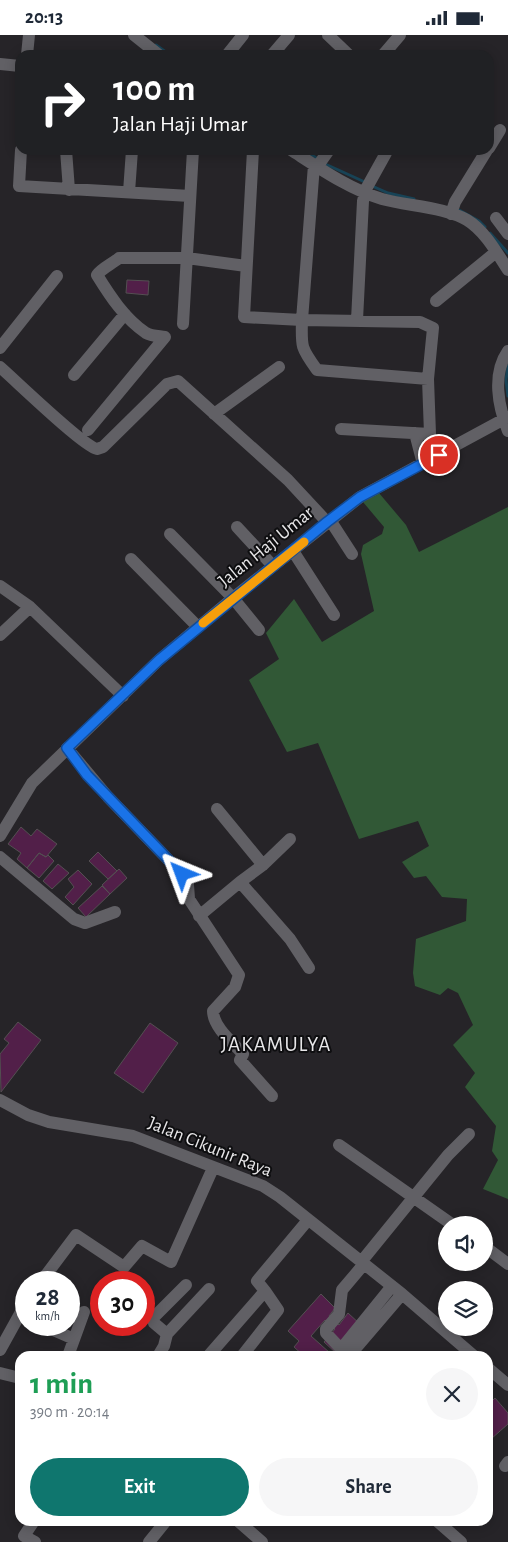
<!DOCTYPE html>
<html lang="en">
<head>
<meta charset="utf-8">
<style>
	body { margin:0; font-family:"Alegreya Sans",sans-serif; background:#f6f6f7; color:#1f2937; height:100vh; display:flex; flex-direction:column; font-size:19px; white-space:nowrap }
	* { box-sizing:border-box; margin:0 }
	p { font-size:16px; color:#747a83 }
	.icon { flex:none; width:28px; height:28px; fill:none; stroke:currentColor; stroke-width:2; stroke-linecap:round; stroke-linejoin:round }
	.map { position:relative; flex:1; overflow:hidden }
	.side { position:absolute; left:15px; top:1316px; width:478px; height:175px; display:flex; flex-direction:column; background:#fff; border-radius:15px; box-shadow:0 2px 12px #0003 }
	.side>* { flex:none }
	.hud { position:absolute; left:15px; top:15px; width:479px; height:105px; border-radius:15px; box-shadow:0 2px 12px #0003; background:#202124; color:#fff; overflow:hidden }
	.tools { position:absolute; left:438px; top:1181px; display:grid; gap:10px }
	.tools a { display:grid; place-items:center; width:55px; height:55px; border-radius:50%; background:#fff; box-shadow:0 2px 12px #0003; font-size:25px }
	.speed { position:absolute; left:15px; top:1236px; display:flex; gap:10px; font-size:25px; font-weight:700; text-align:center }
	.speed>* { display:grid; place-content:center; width:65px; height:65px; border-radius:50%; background:#fff; box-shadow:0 2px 12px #0003; line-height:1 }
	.speed small { font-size:12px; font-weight:400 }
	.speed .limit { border:8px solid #d22; background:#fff; color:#111 }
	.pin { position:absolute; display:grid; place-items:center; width:42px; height:42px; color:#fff; margin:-21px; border:2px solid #fff; border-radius:50%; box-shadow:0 1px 5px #0007 }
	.me { position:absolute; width:55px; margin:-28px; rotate:316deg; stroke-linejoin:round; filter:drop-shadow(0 0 4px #0008) }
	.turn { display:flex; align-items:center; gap:18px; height:105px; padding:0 15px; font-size:22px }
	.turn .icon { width:65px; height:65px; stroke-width:2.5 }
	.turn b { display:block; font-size:35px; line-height:42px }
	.round { display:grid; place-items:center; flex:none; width:52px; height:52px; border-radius:26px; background:#f6f6f7 }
	.head { display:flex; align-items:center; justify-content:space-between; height:85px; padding:0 15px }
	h1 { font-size:30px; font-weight:600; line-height:38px; color:#1e9e55 }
	.action { display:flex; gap:10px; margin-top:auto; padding:10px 15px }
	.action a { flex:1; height:58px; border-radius:30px; background:#0f766e; color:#fff; font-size:20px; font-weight:600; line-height:58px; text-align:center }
	.action a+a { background:#f6f6f7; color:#1f2937 }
	.status { display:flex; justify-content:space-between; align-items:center; height:35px; padding:0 25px; background:#fff; direction:ltr }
	.status svg { height:14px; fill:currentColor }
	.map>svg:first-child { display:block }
	.green { fill:#315836 }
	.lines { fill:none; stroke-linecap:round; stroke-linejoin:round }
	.stream { stroke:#184356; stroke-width:3 }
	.building { fill:#521f49; stroke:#544f52 }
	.minor { stroke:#616065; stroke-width:12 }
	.route-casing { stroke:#114b97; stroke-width:12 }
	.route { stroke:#1a73e8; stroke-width:9 }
	.slow { stroke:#f59e0b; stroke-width:9 }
	.labels { text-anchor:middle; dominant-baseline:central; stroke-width:4; stroke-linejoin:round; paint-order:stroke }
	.street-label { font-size:19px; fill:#e8e7e9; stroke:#0e0e10 }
	.quarter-label { font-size:21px; letter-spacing:1px; fill:#e8e7e9; stroke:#0e0e10 }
</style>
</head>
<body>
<div class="status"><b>20:13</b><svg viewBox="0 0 49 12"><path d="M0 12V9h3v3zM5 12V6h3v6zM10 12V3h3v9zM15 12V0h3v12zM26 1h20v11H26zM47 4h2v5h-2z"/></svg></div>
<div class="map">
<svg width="508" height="1507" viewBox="0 0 508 1507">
	<rect width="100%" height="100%" fill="#262428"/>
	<path class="green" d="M379 458 406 490 419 517 508 472V1164L483 1154 498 1125 492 1116 496 1091 465 1052 475 1038 453 1010 473 990 458 958 448 953 440 960 415 951 413 938 416 904 466 886 467 864 442 862 426 841 414 843 402 827 429 811 418 786 359 804 318 708 287 717 249 645 279 624 266 598 294 564 322 607 374 576 361 519 363 510 382 499 384 492 363 467Z"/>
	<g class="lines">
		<path class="stream" d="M156 10 170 20
			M304 115 318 124
			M323 128 367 148
			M372 151 388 158 414 164
			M459 175 479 186 485 192
			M490 198 508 218
			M508 331 506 345 508 361"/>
	</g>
	<path class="building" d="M127 245 149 246 148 260 126 258Z
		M21 792 31 801 37 794 57 809 46 822 39 818 27 833 17 824 21 818 8 809Z
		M98 817 117 836 108 844 89 826Z
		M39 818 46 822 48 820 54 826 39 843 27 833Z
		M58 829 69 838 52 854 43 846Z
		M119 834 127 843 110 859 102 850Z
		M78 835 92 849 73 870 65 862 74 852 68 844Z
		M102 851 110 859 86 882 78 873Z
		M18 987 41 1005 1 1057 0 1019 9 1008 4 1004Z
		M150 988 178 1008 143 1058 114 1038Z
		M321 1259 335 1273 329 1281 339 1290 348 1278 361 1290 336 1318 324 1307 335 1294 325 1285 311 1301 330 1318 327 1321H304L294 1312 299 1306 288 1296Z
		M495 1363 508 1378V1389L491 1404 488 1400V1370Z"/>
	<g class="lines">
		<path class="minor" d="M134 0 159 20
			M328 0 349 20
			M27 20 29 0
			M227 20 243 0
			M272 20 289 0
			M383 20 400 0
			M0 29 20 31
			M489 113 500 95
			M21 115 19 151 190 161
			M66 115 69 155
			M253 115 244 282 302 285 420 287 433 293 428 344 430 399 341 394
			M291 115C319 133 349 154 382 164 407 171 445 172 467 185 485 196 497 218 508 235
			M314 130 302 285C301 312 301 313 317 335L428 344
			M317 132 329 115
			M129 157 132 115
			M451 179 455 167 487 115
			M496 183 508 199
			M436 266 496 217
			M357 285 363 166 366 154 386 118
			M183 289 193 115
			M0 313 57 241
			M508 316C492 339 498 371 508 396
			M0 332C15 345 83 411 97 414L103 412 167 349 178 346 288 445 327 487
			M74 340 125 279
			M214 379 279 332
			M88 395 165 302C159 301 151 301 146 298 125 284 110 261 97 240 102 233 112 229 119 223H187L246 231
			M415 398 423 429
			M330 485 352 519
			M237 492 273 531
			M170 499 233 563 259 595
			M293 516 334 580
			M131 524 198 592
			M0 551 30 572 123 661
			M0 600 30 572
			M67 713 108 762 182 839 188 850 189 864 239 940 235 952 213 976C213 992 233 1008 243 1019L240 1025 272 1061
			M217 774 263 830
			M0 801 32 748 159 625 233 563 360 462 508 382
			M0 822 74 884 85 888 115 877
			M240 847 263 830 290 804
			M199 881 240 847 290 904 309 933
			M0 1065 28 1080 49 1087 133 1101 263 1151 280 1162 402 1259 474 1321
			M339 1110 453 1190
			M484 1211 508 1229
			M361 1227 448 1120 469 1099
			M364 1229 342 1255 339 1279 326 1294V1298L341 1314 392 1251
			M40 1248 76 1200 124 1232 142 1211 171 1227 213 1133
			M42 1290 74 1304
			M167 1299 154 1288 153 1283 186 1250
			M0 1315 26 1268
			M68 1321 84 1277
			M158 1321 164 1311 167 1299 209 1254
			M214 1321 210 1319 265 1256 257 1246 308 1185
			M242 1321 278 1275 265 1256
			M349 1321 402 1259
			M488 1333 508 1350
			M0 1338 20 1343
			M505 1431 508 1427
			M34 1486 24 1501 35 1507
			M238 1486 262 1507
			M437 1486 461 1507
			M149 1507 166 1486"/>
	</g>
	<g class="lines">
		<defs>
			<path id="route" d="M182 839 87 740 67 713 159 625 327 487 360 462 439 420"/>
		</defs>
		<use href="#route" class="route-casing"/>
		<use href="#route" class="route"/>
		<path class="slow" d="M203 588 304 507"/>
	</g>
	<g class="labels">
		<g class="street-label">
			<text transform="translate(266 512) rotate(-39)">Jalan Haji Umar</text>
			<text transform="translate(210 1112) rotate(22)">Jalan Cikunir Raya</text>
		</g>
		<g class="quarter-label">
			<text x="276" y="1009">JAKAMULYA</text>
		</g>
	</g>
</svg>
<div class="tools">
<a><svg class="icon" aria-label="sound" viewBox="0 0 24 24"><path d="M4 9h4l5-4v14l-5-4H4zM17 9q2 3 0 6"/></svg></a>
<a><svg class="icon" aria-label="layers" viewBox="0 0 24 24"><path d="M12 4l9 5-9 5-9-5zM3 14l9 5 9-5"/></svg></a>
</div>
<div class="speed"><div>28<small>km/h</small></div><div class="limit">30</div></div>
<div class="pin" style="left:439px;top:420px;background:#d93025"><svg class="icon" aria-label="arrive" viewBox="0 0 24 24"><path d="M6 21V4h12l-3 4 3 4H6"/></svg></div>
<svg class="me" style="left:182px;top:839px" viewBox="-20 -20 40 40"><path d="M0-17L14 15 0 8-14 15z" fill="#1a73e8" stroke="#fff" stroke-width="4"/></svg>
<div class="hud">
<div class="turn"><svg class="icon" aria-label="right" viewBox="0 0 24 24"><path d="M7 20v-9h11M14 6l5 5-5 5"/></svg><div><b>100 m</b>Jalan Haji Umar</div></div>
</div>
<section class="side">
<div class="head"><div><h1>1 min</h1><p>390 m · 20:14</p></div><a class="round"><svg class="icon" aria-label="close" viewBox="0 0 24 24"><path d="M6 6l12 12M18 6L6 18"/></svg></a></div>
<div class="action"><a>Exit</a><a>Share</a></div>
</section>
</div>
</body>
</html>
